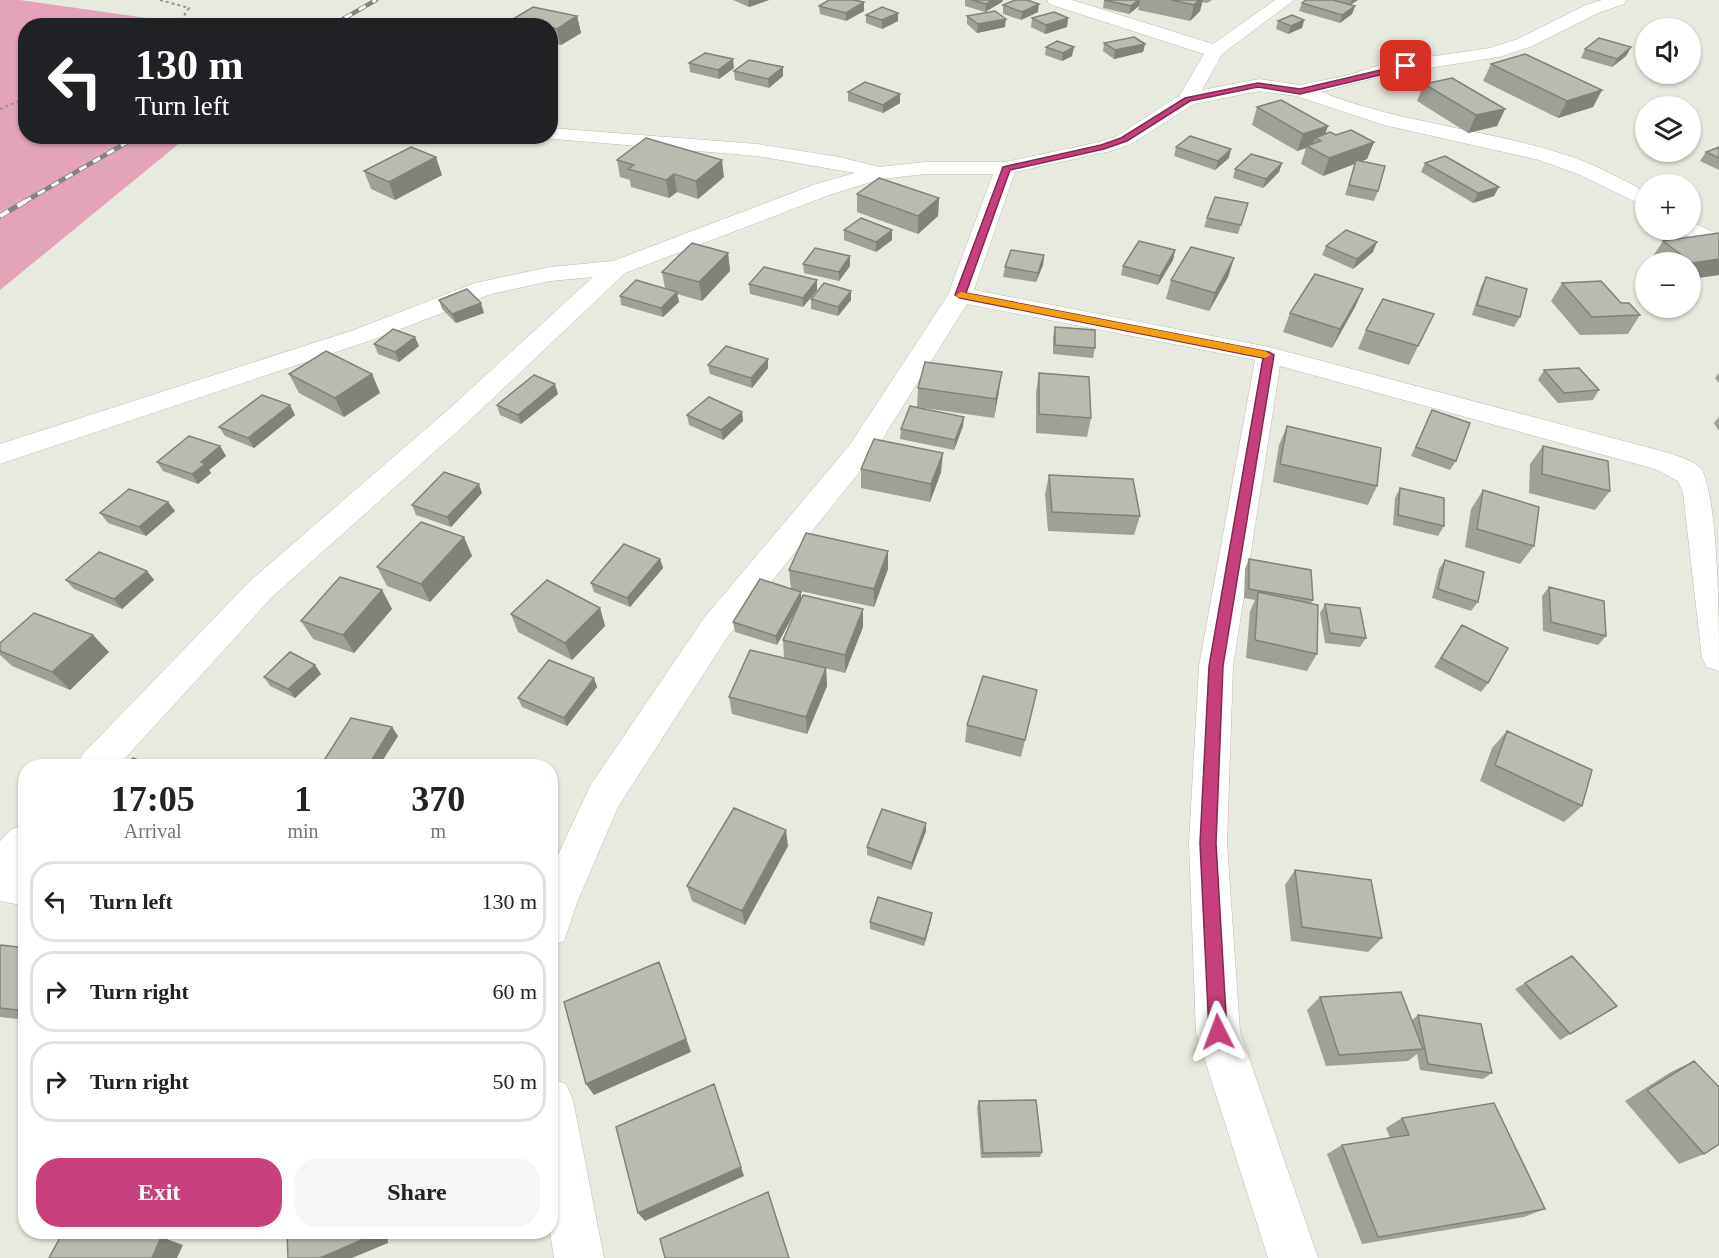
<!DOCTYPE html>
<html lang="en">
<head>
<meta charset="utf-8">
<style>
	body { margin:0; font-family:Georgia,serif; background:#f6f6f6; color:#222; height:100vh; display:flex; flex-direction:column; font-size:22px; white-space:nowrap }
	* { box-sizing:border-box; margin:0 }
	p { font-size:20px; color:#767676 }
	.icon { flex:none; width:33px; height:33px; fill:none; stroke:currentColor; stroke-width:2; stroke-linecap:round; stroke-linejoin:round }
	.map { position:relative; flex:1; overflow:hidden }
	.details { position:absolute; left:18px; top:759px; width:540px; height:480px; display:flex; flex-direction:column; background:#fff; border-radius:24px; box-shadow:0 2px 4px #0004 }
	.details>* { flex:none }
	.top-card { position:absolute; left:18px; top:18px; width:540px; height:126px; border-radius:24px; box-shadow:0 2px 4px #0004; background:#202124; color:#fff; overflow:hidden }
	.fabs { position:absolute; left:1635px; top:18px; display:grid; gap:12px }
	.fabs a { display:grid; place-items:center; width:66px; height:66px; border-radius:50%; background:#fff; box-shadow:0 2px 4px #0004; font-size:30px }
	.pin { position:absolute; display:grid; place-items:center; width:51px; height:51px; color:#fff; margin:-26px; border-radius:12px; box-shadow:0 3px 9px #0006 }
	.me { position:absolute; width:66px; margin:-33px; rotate:357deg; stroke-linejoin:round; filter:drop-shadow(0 0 4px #0008) }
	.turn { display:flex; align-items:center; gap:21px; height:126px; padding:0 18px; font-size:27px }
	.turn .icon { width:78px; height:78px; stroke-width:2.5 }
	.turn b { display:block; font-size:42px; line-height:51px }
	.eta { display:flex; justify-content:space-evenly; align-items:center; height:102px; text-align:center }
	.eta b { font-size:36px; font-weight:600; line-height:42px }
	.action { display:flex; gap:12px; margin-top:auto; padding:12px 18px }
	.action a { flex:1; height:69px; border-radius:24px; background:#c73f7c; color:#fff; font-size:24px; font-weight:600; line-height:69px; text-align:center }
	.action a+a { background:#f6f6f6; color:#222 }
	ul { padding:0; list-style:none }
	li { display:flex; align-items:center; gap:18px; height:81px; margin:0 12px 9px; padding:0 6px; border:3px solid #e0e0e0; border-radius:24px }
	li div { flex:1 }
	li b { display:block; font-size:22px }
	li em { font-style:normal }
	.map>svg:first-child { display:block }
	.green { fill:#e3a4b9 }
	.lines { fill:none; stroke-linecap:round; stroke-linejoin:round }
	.minor-casing { stroke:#babdb1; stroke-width:1 }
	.path { stroke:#94968d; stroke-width:2; stroke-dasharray:3 3; stroke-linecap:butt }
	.minor { fill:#fff; fill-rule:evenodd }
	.rail-far1-casing { stroke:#82847c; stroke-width:4.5 }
	.rail-casing { stroke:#82847c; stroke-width:5 }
	.rail-far1 { stroke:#fff; stroke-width:3; stroke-dasharray:8; stroke-linecap:butt }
	.rail { stroke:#fff; stroke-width:4; stroke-dasharray:10; stroke-linecap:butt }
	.wall { fill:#9ea196 }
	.shaded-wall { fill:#81837a }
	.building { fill:#b8bbaf; stroke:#81837a; stroke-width:1.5 }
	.route { fill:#c73f7c; stroke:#812951; stroke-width:1.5 }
	.slow { fill:#f59e0b }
</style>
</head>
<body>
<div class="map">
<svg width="1719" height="1258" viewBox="0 0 1719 1258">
	<rect width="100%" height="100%" fill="#e7eade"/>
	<path class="green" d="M0 0H20L196 25 26 26V136L187 137 0 290Z"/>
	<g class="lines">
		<defs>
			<path id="minor" d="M1047 0H1072L1213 44 1275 0H1294L1222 54 1202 90 1259 79 1300 85 1345 76 1387 63 1490 48 1518 39 1586 5 1602 0H1626L1624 4 1598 13 1530 47 1499 57 1390 74 1321 92C1400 123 1486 129 1566 155 1594 164 1620 178 1646 192V207L1578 174 1539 160 1384 125 1296 96 1259 91 1194 104 1131 144 1111 151 1015 172 974 290 1269 347 1665 452C1676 455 1695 461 1702 470 1719 505 1719 626 1719 671L1707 667 1702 658 1683 493 1678 481 1655 469 1280 366 1233 666 1227 843 1240 1032 1318 1258H1268L1196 1032 1189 843 1199 666 1255 360 967 304 869 460 728 636 618 807 578 900 564 941 550 946V872L590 786 704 618 849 446 948 295 993 174H926L881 179 832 194 625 273 469 421 273 596 118 766H77L82 755 251 580 449 409 593 277 550 281 491 294 372 340 0 464V444L354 330 475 283 550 267 613 261 816 184 855 173 757 156 543 138 542 136H550V128L757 144 839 157 879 167 926 162H1006L1099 142 1117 136 1180 95 1204 54 1049 4Z
				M1690 221 1719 235V252L1711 250 1682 233 1680 230H1690Z
				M26 824V906L0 901V841L12 829Z
				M550 1078 566 1084 573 1100 604 1258H554L550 1232Z"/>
		</defs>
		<use href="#minor" class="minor-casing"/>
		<path class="path" d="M160 0 189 8 177 26
			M0 109 26 98"/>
		<use href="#minor" class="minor"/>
		<defs>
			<path id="rail-far1" d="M331 26 376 0
				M24 202 138 136"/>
			<path id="rail" d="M0 216 26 201"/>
		</defs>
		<use href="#rail-far1" class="rail-far1-casing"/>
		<use href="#rail" class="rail-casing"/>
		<use href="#rail-far1" class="rail-far1"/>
		<use href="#rail" class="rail"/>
	</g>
	<path class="wall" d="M733 0H769L749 7Z
		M965 0H1003L1002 2 985 12 965 6Z
		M1104 0H1212L1207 3 1202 2 1200 11 1190 21 1138 10 1139 6 1129 14 1103 8Z
		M1334 0H1358L1350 5 1355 6 1352 14 1340 23 1299 11 1302 3Z
		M864 2V11L846 21 820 14 819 6Z
		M1003 5 1038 12 1021 20 1003 14Z
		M898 13V21L882 29 866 23V15Z
		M577 16 581 33 561 45 550 43V26H514L513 19Z
		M967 16 1005 27 977 33 967 24Z
		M1032 18H1068L1067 27 1045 34 1031 27Z
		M1304 20 1302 28 1288 34 1276 29 1278 21Z
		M1104 43 1145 44 1143 52 1114 59 1103 51Z
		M1046 47 1072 56 1062 61 1045 55Z
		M1631 47 1626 56 1612 67 1581 58 1585 49Z
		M689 63 734 68 719 79 690 72Z
		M1491 64 1602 90 1593 107 1558 118 1483 81Z
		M783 67V76L769 88 735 80 734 71Z
		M1424 84 1505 109 1497 126 1468 133 1417 101Z
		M848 92 900 103 883 113 848 101Z
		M1257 107 1328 126 1325 134 1374 142 1367 159 1362 161 1378 191 1374 201 1345 195 1355 164 1323 176 1301 164 1306 148 1297 151 1252 125Z
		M1176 147 1229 158 1215 170 1174 156Z
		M1719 147V170L1700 161 1706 152Z
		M617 160 724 177 698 199 677 192 669 198 631 187 630 180 620 177Z
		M1282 163 1279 172 1263 188 1233 178 1235 169Z
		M1425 163 1494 196 1473 203 1421 172Z
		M364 171 442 175 395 200 371 189Z
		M857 194 939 198 938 216 918 234 857 212Z
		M1248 203 1238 234 1204 227 1207 218Z
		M844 230 892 240 876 252 844 240Z
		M1719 233V275L1690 279V262H1655L1651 259 1663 241Z
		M1326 246 1373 252 1353 269 1322 255Z
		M1175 250 1173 260 1158 285 1121 275 1123 266Z
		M728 253 730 271 702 301 677 294 679 302 663 317 621 305 620 296 665 288 662 272Z
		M1044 255 1043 265 1036 282 1003 277 1005 267Z
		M1234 258 1228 277 1209 311 1166 299 1171 280Z
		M803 264 850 266 839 281 804 273Z
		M1486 277 1520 317 1514 327 1472 315 1481 287Z
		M1562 283 1621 303 1640 315 1628 334 1580 335 1551 301Z
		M749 284 817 290 803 307 750 294Z
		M1363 289 1355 307 1332 348 1283 332 1290 313Z
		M811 299 851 300 838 316 811 309Z
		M439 300 484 313 456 323 442 309Z
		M1055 327 1095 348 1093 358 1053 354V337Z
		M1366 330 1418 346 1409 365 1358 349Z
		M374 344 419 346 399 362 378 354Z
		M768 359V368L752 388 710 374 708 365Z
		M1544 370 1599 390 1593 400 1558 403 1538 380Z
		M1039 373 1091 418 1087 437 1036 433V392Z
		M1719 373V383L1715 378Z
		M289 374H372L380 393 344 417 299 393Z
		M918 388 999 391 994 418 917 407Z
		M558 394 521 424 500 415 497 405Z
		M290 405 295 415 254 448 225 436 219 427Z
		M1432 410 1456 461 1450 470 1411 456Z
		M742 412 743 421 723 440 689 425 687 415Z
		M1719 417V431L1714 423Z
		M963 426 954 450 900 439 901 429Z
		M1287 426 1377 486 1368 505 1273 482 1279 445Z
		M220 446 226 456 209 470 211 473 198 484 163 471 157 462Z
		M1543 446 1610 491 1595 510 1529 493 1530 464Z
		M861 469 941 472 930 502 861 488Z
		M1049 475 1140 516 1134 535 1048 531 1045 494Z
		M1400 488 1444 526 1438 536 1393 525 1395 498Z
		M1483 490 1534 546 1520 564 1465 547 1471 509Z
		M482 493 451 527 416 515 412 505Z
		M168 502 175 511 146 536 108 523 100 513Z
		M464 537 472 556 430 602 387 586 377 567Z
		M888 551V569L874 607 791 589 789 570Z
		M660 559 663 568 630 607 594 592 591 583Z
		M1249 559 1313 600 1311 603 1317 654 1307 671 1246 658 1250 611 1255 600 1244 598 1245 569Z
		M1445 560 1478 602 1471 611 1432 598 1439 569Z
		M147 571 154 580 122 609 74 589 66 580Z
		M1549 587 1606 636 1598 645 1543 631 1542 596Z
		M382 590 392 609 354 653 313 639 301 621Z
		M801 592V599L863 627 845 673 784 658 783 640 796 610 777 645 735 632 733 622Z
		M1325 604 1366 638 1360 647 1325 643 1320 613Z
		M600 608 605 626 572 660 518 632 511 614Z
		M1462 625 1488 683 1481 692 1434 667Z
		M93 635 109 652 70 690 12 666 0 655V643Z
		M315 665 321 674 295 698 270 686 264 677Z
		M826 668 827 686 807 734 732 714 729 697Z
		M594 678 597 687 567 726 522 707 518 698Z
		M1037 690 1021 757 965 742 967 725Z
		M392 727 398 736 379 766H326L323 762Z
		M1507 731 1582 806 1564 822 1480 781 1492 748Z
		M926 823V831L911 870 867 855V847Z
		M788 846 745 925 692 901 687 886Z
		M1295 870 1382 938 1368 952 1291 941 1285 885Z
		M932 913 931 920 924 946 870 929V922Z
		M0 946 26 948V1020L0 1017Z
		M1525 983 1617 1006 1560 1040 1515 989Z
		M1320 997 1412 1020 1418 1015 1492 1073 1483 1079 1420 1070 1417 1054 1408 1061 1326 1066 1307 1010Z
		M1694 1061 1704 1154 1679 1164 1625 1101 1671 1072Z
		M979 1101 1042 1152 1040 1157 981 1158 977 1107Z
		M1402 1118 1545 1209 1524 1217 1362 1244 1327 1154 1342 1145 1390 1138 1386 1128Z"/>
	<path class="shaded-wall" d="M748 0H769L749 7Z
		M993 0H1003L1002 2 985 12 986 4Z
		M1138 0H1140L1139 6 1129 14 1131 6Z
		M1199 0H1203L1200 11 1190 21 1194 5Z
		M1352 0H1358L1350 5Z
		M864 2V11L846 21V13Z
		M1039 4 1038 12 1021 20 1022 12Z
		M1355 6 1352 14 1340 23 1342 15Z
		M898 13V21L882 29V20Z
		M577 16 581 33 561 45 557 29Z
		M1068 18 1067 27 1045 34 1046 25Z
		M1006 19 1005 27 977 33 978 24Z
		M1304 20 1302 28 1288 34 1291 26Z
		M1145 44 1143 52 1114 59 1115 50Z
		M1074 47 1072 56 1062 61 1063 53Z
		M1631 47 1626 56 1612 67 1617 59Z
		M733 59 734 68 719 79 718 70Z
		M783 67V76L769 88 768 79Z
		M1602 90 1593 107 1558 118 1567 101Z
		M900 94V103L883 113V105Z
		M1505 109 1497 126 1468 133 1476 115Z
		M1328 126 1322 143 1321 141 1315 138 1312 147 1307 146 1306 148 1297 151 1303 134Z
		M1374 142 1367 159 1323 176 1329 158Z
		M1231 149 1229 158 1215 170 1218 161Z
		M436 157 442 175 395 200 389 182Z
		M722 160 724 177 698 199 696 181Z
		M1282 163 1279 172 1263 188 1266 179Z
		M674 174 677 192 669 198 666 180Z
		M1499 187 1494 196 1473 203 1478 193Z
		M939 198 938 216 918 234V216Z
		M892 230V240L876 252V242Z
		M1377 242 1373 252 1353 269 1357 259Z
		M1175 250 1173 260 1158 285 1160 276Z
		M728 253 730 271 702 301 699 282Z
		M1044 255 1043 265 1036 282 1038 273Z
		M850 256V266L839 281V272Z
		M1234 258 1228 277 1209 311 1215 293Z
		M1719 259V275L1690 279V264L1692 263Z
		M817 280V290L803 307V298Z
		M1363 289 1355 307 1332 348 1340 329Z
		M851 291V300L838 316V307Z
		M677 292 679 302 663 317 661 308Z
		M481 303 484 313 456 323 452 314Z
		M415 337 419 346 399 362 395 352Z
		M768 359V368L752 388 751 378Z
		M1002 372 999 391 994 418 996 399Z
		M372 374 380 393 344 417 335 398Z
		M555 384 558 394 521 424 518 415Z
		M290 405 295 415 254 448 248 438Z
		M742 412 743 421 723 440 721 430Z
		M964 417 963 426 954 450 955 440Z
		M220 446 226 456 209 470 211 473 198 484 192 474 201 462Z
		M943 453 941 472 930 502 931 484Z
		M479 484 482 493 451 527 447 517Z
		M168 502 175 511 146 536 139 527Z
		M464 537 472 556 430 602 421 584Z
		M888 551V569L874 607V589Z
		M660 559 663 568 630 607 627 598Z
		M147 571 154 580 122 609 114 599Z
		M382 590 392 609 354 653 343 635Z
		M801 592V601L777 645 776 636Z
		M600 608 605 626 572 660 565 643Z
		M863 609V627L845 673V655Z
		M93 635 109 652 70 690 52 672Z
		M315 665 321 674 295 698 288 689Z
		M826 668 827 686 807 734 806 717Z
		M594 678 597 687 567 726 564 718Z
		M392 727 398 736 379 766H368Z
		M926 823V831L911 870 912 863Z
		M786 830 788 846 745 925 742 911Z
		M932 913 931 920 924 946 925 939Z
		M659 962 691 1052 594 1095 586 1084Z
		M714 1084 744 1176 645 1221 638 1213Z
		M373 1232H387L388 1243 352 1258H320Z
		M161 1237 183 1245 177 1258H152Z"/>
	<path class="building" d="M829 0H854L864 2 846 13 819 6Z
		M972 0H993L986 4Z
		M1015 0H1027L1039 4 1022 12 1003 5Z
		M1104 0H1138L1131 6Z
		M1171 0H1199L1194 5Z
		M1306 0H1333L1355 6 1342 15 1302 3Z
		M533 7 577 16 557 29 550 27V26H542L513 19Z
		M882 7 898 13 882 20 866 15Z
		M995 11 1006 19 978 24 967 16Z
		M1054 12 1068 18 1046 25 1032 18Z
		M1292 15 1304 20 1291 26 1278 21Z
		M1134 37 1145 44 1115 50 1104 43Z
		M1599 38 1631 47 1617 59 1585 49Z
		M1057 41 1074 47 1063 53 1046 47Z
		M705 53 733 59 718 70 689 63Z
		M1525 54 1602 90 1567 101 1491 64Z
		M749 60 783 67 768 79 734 71Z
		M1452 78 1505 109 1476 115 1424 84Z
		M865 82 900 94 883 105 848 92Z
		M1281 100 1328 126 1303 134 1257 107Z
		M1351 130 1374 142 1329 158 1307 146 1321 141 1315 138 1330 132 1336 135Z
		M1190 136 1231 149 1218 161 1176 147Z
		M646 138 722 160 696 181 674 174 666 180 628 169 634 165 617 160Z
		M411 147 436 157 389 182 364 171Z
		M1719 147V158L1706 152Z
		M1251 154 1282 163 1266 179 1235 169Z
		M1445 156 1499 187 1478 193 1425 163Z
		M1356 160 1385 166 1378 191 1349 185Z
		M879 178 939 198 918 216 857 194Z
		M1215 197 1248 203 1241 225 1207 218Z
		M861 218 892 230 876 242 844 230Z
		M1346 230 1377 242 1357 259 1326 246Z
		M1719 233V259L1692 263 1663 241Z
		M1139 241 1175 250 1160 276 1123 266Z
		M692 243 728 253 699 282 662 272Z
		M1191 247 1234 258 1215 293 1171 280Z
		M815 248 850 256 839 272 803 264Z
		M1011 250 1044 255 1038 273 1005 267Z
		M764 267 817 280 803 298 749 284Z
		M1315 274 1363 289 1340 329 1290 313Z
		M1486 277 1527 289 1520 317 1477 305Z
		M636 280 677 292 661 308 620 296Z
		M1601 281 1621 303H1629L1640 315 1592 317 1562 283Z
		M824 283 851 291 838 307 811 299Z
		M467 289 481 303 452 314 439 300Z
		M1383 299 1434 314 1418 346 1366 330Z
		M1055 327 1095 330V348L1055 345Z
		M393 329 415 337 395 352 374 344Z
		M726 346 768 359 751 378 708 365Z
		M326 351 372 374 335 398 289 374Z
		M925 362 1002 372 996 399 918 388Z
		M1579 368 1599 390 1564 393 1544 370Z
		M1039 373 1089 377 1091 418 1039 414Z
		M534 375 555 384 518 415 497 405Z
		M262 395 290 405 248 438 219 427Z
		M709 397 742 412 721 430 687 415Z
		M910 406 964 417 955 440 901 429Z
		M1432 410 1470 423 1456 461 1416 447Z
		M1287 426 1381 448 1377 486 1280 464Z
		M189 436 220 446 201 462 205 464 192 474 157 462Z
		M874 439 943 453 931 484 861 469Z
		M1543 446 1608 461 1610 491 1542 474Z
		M444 472 479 484 447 517 412 505Z
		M1049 475 1133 479 1140 516 1052 512Z
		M1400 488 1444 498V526L1398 515Z
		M129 489 168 502 139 527 100 513Z
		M1483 490 1539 507 1534 546 1477 529Z
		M421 522 464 537 421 584 377 567Z
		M806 533 888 551 874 589 789 570Z
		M624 544 660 559 627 598 591 583Z
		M99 552 147 571 114 599 66 580Z
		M1249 559 1311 570 1313 600 1249 589Z
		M1445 560 1484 572 1478 602 1438 589Z
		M340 577 382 590 343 635 301 621Z
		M760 579 801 592 776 636 733 622Z
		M547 580 600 608 565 643 511 614Z
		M1549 587 1604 601 1606 636 1551 622Z
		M1258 592 1318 605 1317 654 1255 640Z
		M803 595 863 609 845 655 783 640Z
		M1325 604 1360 608 1366 638 1330 633Z
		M34 613 93 635 52 672 0 651V643Z
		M1462 625 1508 648 1488 683 1441 658Z
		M750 650 826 668 806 717 729 697Z
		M290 652 315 665 288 689 264 677Z
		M549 660 594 678 564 718 518 698Z
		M983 676 1037 690 1025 740 967 725Z
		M351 718 392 727 368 766H342L323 762Z
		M1507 731 1592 770 1582 806 1495 765Z
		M133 758 154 766H124Z
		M734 808 786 830 742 911 687 886Z
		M882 809 926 823 912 863 867 847Z
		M1295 870 1371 880 1382 938 1302 927Z
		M878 897 932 913 925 939 870 922Z
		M1 945 26 948V1011L0 1008V946Z
		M1572 956 1617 1006 1570 1034 1525 983Z
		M659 962 686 1039 586 1084 564 1002Z
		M1401 992 1423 1049 1339 1055 1320 997Z
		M1418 1015 1481 1024 1492 1073 1428 1064Z
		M1694 1061 1719 1087V1144L1704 1154 1647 1090Z
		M714 1084 741 1167 638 1213 616 1127Z
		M1036 1100 1042 1152 983 1153 979 1101Z
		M1494 1103 1545 1209 1378 1237 1342 1145 1409 1135 1402 1118Z
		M768 1192 789 1258H665L660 1239Z
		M63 1232H110L161 1237 152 1258H49Z
		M287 1232H373V1235L320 1258H288Z"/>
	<path class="route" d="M1406 64 1410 66 1409 68 1300 94 1258 87 1190 101 1127 141 1104 149 1010 170 966 293 1269 352 1274 355 1223 666 1216 843 1227 1032 1224 1038 1218 1041 1211 1038 1209 1032 1200 843 1209 666 1263 358 960 298 955 295 1003 167 1101 145 1121 138 1185 98 1258 83 1300 89Z"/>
	<path class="slow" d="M961 292 1265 351 1271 355 1265 358 957 297 956 295Z"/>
</svg>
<div class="fabs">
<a><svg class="icon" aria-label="sound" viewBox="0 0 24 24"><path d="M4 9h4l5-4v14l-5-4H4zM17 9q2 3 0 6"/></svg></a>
<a><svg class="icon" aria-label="layers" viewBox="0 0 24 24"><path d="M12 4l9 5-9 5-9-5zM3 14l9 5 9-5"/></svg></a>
<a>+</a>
<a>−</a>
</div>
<div class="pin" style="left:1406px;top:66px;background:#d93025"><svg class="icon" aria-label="arrive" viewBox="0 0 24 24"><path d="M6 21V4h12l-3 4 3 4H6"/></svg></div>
<svg class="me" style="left:1218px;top:1032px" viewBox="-20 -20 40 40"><path d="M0-17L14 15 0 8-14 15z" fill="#c73f7c" stroke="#fff" stroke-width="4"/></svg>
<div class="top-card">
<div class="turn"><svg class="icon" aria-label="left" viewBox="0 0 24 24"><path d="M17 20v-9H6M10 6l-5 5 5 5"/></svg><div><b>130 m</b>Turn left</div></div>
</div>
<section class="details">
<div class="eta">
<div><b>17:05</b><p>Arrival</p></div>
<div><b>1</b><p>min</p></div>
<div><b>370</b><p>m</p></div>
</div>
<ul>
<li><svg class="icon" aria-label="left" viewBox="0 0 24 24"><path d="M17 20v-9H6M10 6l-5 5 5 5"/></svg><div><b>Turn left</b></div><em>130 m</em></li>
<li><svg class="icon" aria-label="right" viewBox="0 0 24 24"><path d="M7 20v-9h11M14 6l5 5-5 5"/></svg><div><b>Turn right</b></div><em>60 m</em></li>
<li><svg class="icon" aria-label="right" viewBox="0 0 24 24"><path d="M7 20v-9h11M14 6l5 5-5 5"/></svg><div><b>Turn right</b></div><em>50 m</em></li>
</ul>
<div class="action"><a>Exit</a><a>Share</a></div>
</section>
</div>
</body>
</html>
